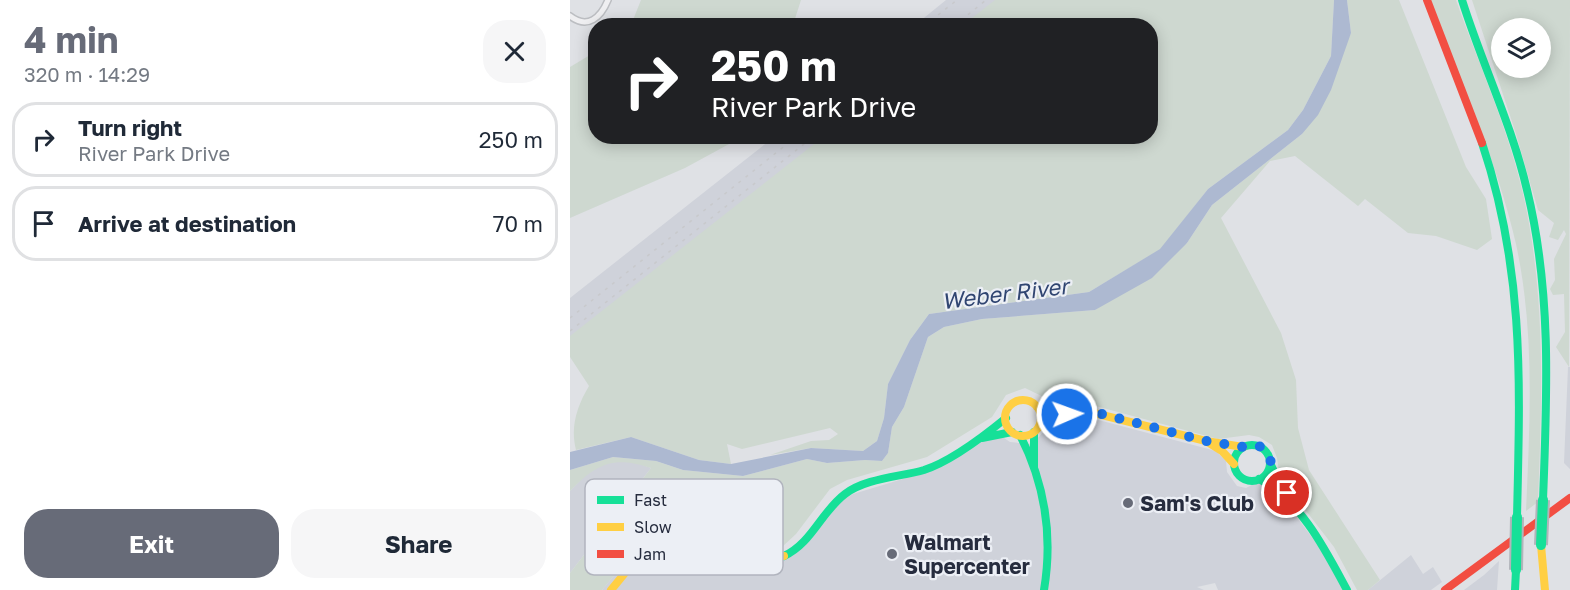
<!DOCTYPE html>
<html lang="en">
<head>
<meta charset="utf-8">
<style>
	body { margin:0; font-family:"Golos Text",sans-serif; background:#f6f6f7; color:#1f2937; height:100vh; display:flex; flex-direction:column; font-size:22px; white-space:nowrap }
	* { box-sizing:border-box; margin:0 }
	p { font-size:20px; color:#747a83 }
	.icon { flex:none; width:33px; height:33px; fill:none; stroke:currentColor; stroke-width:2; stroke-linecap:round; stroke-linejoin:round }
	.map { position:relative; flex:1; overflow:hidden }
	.drawer { display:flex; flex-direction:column; background:#fff; width:570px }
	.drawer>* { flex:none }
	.guide { position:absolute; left:18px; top:18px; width:570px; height:126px; border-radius:24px; box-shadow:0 3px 15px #0003; background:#202124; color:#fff; overflow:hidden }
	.buttons { position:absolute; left:921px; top:18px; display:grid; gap:12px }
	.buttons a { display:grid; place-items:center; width:60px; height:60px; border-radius:50%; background:#fff; box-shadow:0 3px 15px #0003; font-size:30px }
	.pin { position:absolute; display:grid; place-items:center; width:51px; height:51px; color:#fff; margin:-26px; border:3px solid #fff; border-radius:50%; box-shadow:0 2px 6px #0007 }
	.me { position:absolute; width:66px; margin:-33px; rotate:88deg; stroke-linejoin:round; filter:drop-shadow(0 0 4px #0008) }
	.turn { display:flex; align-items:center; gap:21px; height:126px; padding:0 24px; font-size:27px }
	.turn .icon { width:78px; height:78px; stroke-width:2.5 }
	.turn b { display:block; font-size:42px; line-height:51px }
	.round { display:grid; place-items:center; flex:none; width:63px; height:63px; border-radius:24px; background:#f6f6f7 }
	.headline { display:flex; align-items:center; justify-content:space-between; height:102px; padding:0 24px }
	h1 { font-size:36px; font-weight:700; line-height:45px; color:#676b78 }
	.primary-button { display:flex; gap:12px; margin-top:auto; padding:12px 24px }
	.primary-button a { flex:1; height:69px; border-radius:24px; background:#676b78; color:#fff; font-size:24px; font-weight:700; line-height:69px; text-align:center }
	.primary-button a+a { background:#f6f6f7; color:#1f2937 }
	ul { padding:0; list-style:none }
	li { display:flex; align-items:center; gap:18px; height:75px; margin:0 12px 9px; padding:0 12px; border:3px solid #e0e1e3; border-radius:24px }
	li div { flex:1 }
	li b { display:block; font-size:22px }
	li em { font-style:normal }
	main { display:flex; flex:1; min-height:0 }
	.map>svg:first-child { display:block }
	.built { fill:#cfd2da }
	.green { fill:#ced8d0; fill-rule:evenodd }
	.water { fill:#adb9d1 }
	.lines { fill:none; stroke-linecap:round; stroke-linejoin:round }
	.street-casing { stroke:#bcbec2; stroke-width:8 }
	.street { stroke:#efeff1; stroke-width:5 }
	.fast { stroke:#16e098; stroke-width:8 }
	.slow { stroke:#ffcf43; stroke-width:8 }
	.jam { stroke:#f24e42; stroke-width:8 }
	.rail { stroke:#c8c9cc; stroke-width:1.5; stroke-dasharray:3 6; stroke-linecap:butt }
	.fast-bridge-casing { stroke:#b1b4ba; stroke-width:14; stroke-linecap:butt }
	.fast-bridge { stroke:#16e098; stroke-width:10 }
	.route { stroke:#1a73e8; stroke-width:10; stroke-dasharray:0 18 }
	.poi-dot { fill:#676b78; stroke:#eceff5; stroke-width:2 }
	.labels { text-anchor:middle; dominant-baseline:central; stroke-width:4.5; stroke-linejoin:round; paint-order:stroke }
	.poi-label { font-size:21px; font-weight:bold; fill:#262c3e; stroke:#eceff5; text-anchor:start }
	.water-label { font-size:22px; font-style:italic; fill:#304571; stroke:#eceff5 }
	.key { fill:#eceff5; stroke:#b1b4be; stroke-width:1.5 }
	.key-label { font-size:16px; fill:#262c3e }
</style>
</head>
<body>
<main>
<section class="drawer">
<div class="headline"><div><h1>4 min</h1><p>320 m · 14:29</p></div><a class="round"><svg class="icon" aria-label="close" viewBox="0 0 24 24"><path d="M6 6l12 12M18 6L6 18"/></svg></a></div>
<ul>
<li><svg class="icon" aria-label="right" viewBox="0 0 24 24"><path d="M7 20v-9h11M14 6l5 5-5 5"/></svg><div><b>Turn right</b><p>River Park Drive</p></div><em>250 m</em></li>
<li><svg class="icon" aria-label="arrive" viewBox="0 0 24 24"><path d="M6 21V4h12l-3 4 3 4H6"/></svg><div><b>Arrive at destination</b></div><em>70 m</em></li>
</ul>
<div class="primary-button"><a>Exit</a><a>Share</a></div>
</section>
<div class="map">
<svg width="1000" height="590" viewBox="0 0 1000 590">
	<rect width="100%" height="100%" fill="#dfe1e5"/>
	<path class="built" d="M376 0H428L397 25 344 26Z
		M204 137H257L0 342V298Z
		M998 367H1000V469L994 463Z
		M494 415 517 417 646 451 656 461 657 472 667 486 676 488 695 478 709 493 755 555 775 590H648L645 583 627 587 634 590H32L66 549 77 558 92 553 190 565 217 558 268 503 283 494 356 472 427 429 431 436 440 442 459 444 469 437 484 418Z
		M59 460 81 468 0 573V491L19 471 38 463Z
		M841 555 853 574 863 567 872 582 861 590H798Z
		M929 561 927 590H894L914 575Z"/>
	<path class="green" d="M71 0H231L223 25H61Z
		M425 0H764L761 56 733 110 718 130 638 189 591 249 519 292 359 314 340 340 318 384 314 418 307 441 293 451 241 448 200 455 241 441 259 440 268 434 260 428 172 449 157 444 161 464 129 460 61 437 6 450C0 427 7 406 19 386L0 357V336L253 137 580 136V26L393 25Z
		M777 0H829L896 167 916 199 922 239 907 250 866 236 838 233 795 199 788 206 725 156 700 161 651 218 711 333 726 380 728 428 739 470 810 580 798 590H787L764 547 716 485 709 472 707 458 702 445 689 437 679 435 648 439 522 405 482 401 455 388 436 395 422 417 357 457 277 480 260 489 226 534 212 547 174 522 153 547 95 541 66 549 32 590H0V573L81 468C43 455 26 464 0 491V470L43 457 86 461 113 470 173 476 237 459 257 463 295 460 312 461 318 453 322 427 334 407 358 337 374 327 412 319 525 310 617 243 642 205 732 134 781 33Z
		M860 0H886C909 65 939 130 954 198 976 300 972 398 968 502L956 511C960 421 965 332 946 244 927 160 890 80 860 0Z
		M902 0H1000L999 367 986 347 995 332 994 294 983 295 980 289 985 280 984 259 996 234 994 230 988 240 979 237 984 223 968 210 946 134ZM932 28H970V68H932Z
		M25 52 26 136 172 137 115 168 0 218V67Z"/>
	<path class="water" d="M764 0H777L781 33 761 90 748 115 732 134 642 205 617 243 582 278 525 310 412 319 374 327 358 337 334 407 322 427 318 453 312 461 295 460 257 463 237 459 173 476 113 470 86 461 43 457 0 470V452L61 437 129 460 161 464 241 448 293 451 307 441 314 418 318 384 340 340 359 314 519 292 590 249 638 189 718 130 733 110 761 56Z"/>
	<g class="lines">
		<defs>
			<path id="street" d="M0 16C18 30 31 17 38 0"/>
		</defs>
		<use href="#street" class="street-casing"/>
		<use href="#street" class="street"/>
		<path class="fast" d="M892 0C912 64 942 125 957 190 982 292 977 396 973 500
			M912 143C955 271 950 385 947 517
			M464 432V467
			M450 435C475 484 483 536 474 590
			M412 438 442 432
			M664 463a18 18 0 1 1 36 0a18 18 0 1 1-36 0Z
			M700 463 717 499
			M689 479C731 501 755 549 777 590
			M214 556C242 543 251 512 275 494 296 478 330 477 354 470 382 461 414 436 436 418
			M945 590 946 570"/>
		<path class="slow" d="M435 418a18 18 0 1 1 36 0a18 18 0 1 1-36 0Z
			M467 407 520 412 636 441 673 447
			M470 424 502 411
			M636 441 652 451 664 464
			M971 545 975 590
			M41 590 64 562 74 554 94 546 192 559 214 556"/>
		<path class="jam" d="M857 0 912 143
			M875 590 1000 498"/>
		<path class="rail" d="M354 26 387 0
			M384 26 416 0
			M0 318 227 136
			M0 331 244 136"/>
		<defs>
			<path id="fast-bridge" d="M971 545 973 500
				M946 570 947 517"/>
		</defs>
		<use href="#fast-bridge" class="fast-bridge-casing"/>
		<use href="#fast-bridge" class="fast-bridge"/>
	</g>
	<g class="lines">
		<path class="route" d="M497 414 504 411H520L636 441 673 447 689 446C700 453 708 480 717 493"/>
	</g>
	<g class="poi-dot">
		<circle cx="558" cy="503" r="6"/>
		<circle cx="322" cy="554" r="6"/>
	</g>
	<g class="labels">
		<g class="poi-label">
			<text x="570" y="503">Sam's Club</text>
			<text x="334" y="542">Walmart<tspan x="334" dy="24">Supercenter</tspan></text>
		</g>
		<g class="water-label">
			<text transform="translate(435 293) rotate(-7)">Weber River</text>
		</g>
	</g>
	<rect x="15" y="479" width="198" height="96" rx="9" class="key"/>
	<rect x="27" y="496" width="27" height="8" fill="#16e098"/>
	<rect x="27" y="523" width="27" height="8" fill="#ffcf43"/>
	<rect x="27" y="550" width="27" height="8" fill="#f24e42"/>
	<g class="key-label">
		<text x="64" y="506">Fast</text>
		<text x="64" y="533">Slow</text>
		<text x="64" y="560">Jam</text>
	</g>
</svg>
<div class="buttons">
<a><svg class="icon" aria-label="layers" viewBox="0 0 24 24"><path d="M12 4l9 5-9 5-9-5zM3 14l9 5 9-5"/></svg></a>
</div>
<div class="pin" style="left:717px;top:493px;background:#d93025"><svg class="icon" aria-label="arrive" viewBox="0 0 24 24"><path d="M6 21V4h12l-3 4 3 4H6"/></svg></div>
<svg class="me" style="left:497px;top:414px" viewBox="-20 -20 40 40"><circle r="17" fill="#1a73e8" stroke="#fff" stroke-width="3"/><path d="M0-11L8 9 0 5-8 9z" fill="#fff"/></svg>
<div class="guide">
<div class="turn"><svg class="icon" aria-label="right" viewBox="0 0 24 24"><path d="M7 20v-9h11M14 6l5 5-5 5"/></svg><div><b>250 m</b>River Park Drive</div></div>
</div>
</div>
</main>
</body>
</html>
